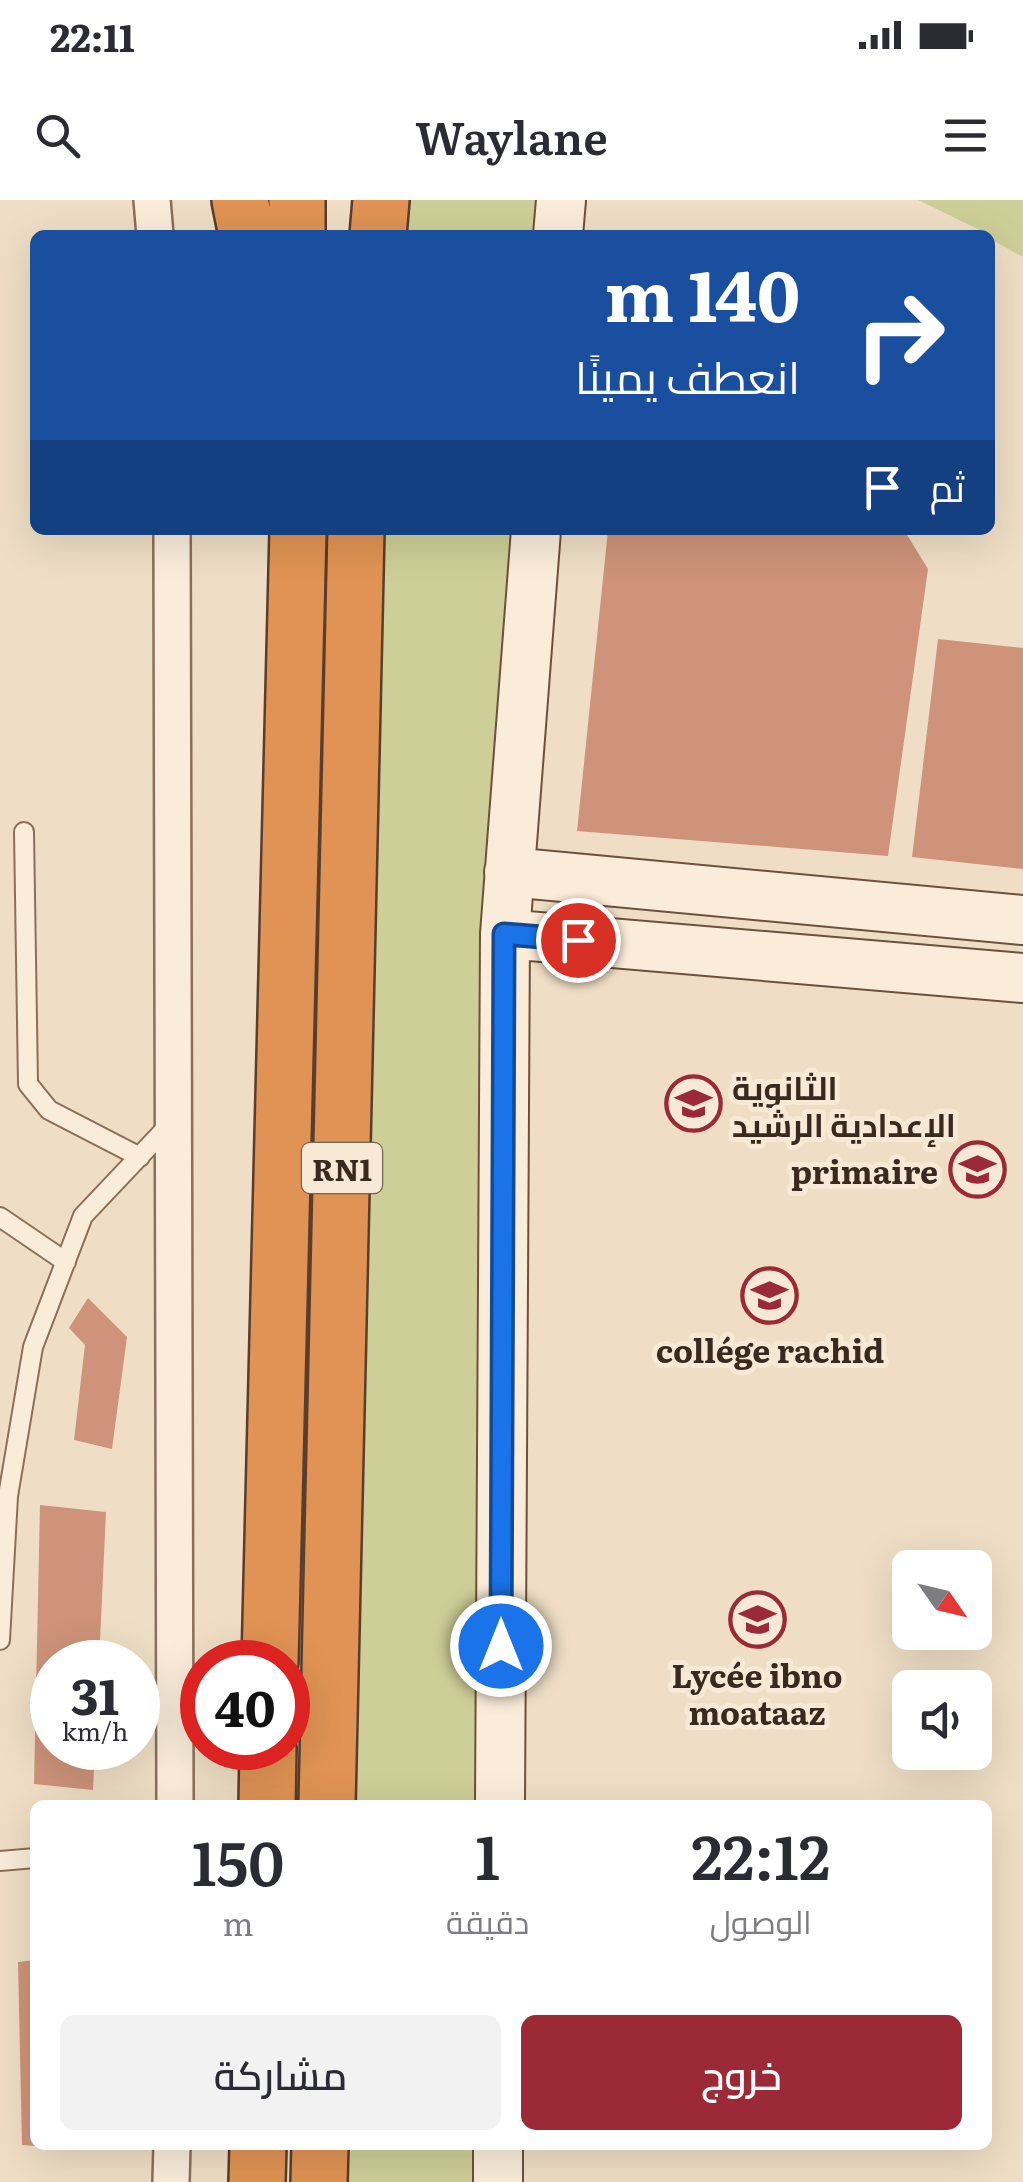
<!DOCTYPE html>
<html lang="ar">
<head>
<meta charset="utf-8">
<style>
	body { margin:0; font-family:Literata,Cairo,serif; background:#f2f2f3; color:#2b2b33; direction:rtl; height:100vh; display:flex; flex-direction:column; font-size:38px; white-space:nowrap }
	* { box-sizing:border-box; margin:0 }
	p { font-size:32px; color:#7c7c81 }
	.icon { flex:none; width:55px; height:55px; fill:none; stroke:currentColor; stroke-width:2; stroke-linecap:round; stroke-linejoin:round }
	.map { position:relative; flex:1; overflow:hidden; direction:ltr }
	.sheet { position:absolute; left:30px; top:1600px; width:962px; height:350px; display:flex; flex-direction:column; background:#fff; border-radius:15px; box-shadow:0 10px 40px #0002; direction:rtl }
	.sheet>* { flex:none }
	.banner { position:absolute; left:30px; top:30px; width:965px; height:305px; border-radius:15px; box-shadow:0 10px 40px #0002; direction:rtl; background:#1a4fa0; color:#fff; overflow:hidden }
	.needle { width:65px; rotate:124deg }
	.tools { position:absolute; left:892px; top:1350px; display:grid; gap:20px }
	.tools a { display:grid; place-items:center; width:100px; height:100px; border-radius:15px; background:#fff; box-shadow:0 10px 40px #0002; font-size:50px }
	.speed { position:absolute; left:30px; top:1440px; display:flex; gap:20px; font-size:50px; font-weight:700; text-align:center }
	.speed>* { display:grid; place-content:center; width:130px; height:130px; border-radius:50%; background:#fff; box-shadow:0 10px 40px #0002; line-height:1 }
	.speed small { font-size:25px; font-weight:400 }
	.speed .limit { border:15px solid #d22; background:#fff; color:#111 }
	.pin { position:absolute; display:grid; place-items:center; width:85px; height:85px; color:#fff; margin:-42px; border:5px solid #fff; border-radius:50%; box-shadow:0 2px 10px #0007 }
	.me { position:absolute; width:110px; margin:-55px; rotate:0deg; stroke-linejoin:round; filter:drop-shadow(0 0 8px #0008) }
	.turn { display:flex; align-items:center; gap:35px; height:210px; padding:0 30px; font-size:45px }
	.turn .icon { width:130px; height:130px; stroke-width:2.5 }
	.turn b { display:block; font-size:70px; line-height:85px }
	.then { display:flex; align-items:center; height:95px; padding:0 30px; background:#0003; gap:20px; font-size:38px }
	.eta { display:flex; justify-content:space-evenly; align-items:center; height:170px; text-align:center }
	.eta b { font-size:60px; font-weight:600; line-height:70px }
	.cta { display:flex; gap:20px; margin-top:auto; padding:20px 30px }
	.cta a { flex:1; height:115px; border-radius:15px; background:#9c2936; color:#fff; font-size:40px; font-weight:600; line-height:115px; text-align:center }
	.cta a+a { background:#f2f2f3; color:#2b2b33 }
	.status { display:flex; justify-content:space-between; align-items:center; height:70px; padding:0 50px; background:#fff; direction:ltr }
	.status svg { height:28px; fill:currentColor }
	header { display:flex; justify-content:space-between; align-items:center; height:130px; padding:0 30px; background:#fff; font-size:45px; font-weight:600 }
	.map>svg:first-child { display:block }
	.green { fill:#cece98 }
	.building { fill:#ce937a }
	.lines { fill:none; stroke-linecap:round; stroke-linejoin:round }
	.lane-casing { stroke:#8b6f5a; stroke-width:22 }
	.street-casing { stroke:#8b6f5a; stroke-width:40 }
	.secondary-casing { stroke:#6d503d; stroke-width:52 }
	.highway-casing { stroke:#593d2e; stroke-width:60 }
	.lane { stroke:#faecd9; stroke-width:18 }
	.street { stroke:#faecd9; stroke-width:35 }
	.secondary { stroke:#faecd9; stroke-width:48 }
	.highway { stroke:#e09354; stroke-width:55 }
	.route-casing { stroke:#114b97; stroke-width:25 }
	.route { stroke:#1a73e8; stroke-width:18 }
	.labels { text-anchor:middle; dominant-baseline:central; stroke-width:10; stroke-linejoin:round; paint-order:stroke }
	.shield { fill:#f7e9d5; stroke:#736356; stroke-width:2.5 }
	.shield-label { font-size:30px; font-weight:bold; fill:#3b291f }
	.poi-label { font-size:32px; font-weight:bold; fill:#3b291f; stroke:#f7e9d5 }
</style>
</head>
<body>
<div class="status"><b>22:11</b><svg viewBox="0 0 49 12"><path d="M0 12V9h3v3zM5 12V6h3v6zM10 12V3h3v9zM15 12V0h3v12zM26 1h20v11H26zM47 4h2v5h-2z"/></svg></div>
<header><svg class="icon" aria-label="menu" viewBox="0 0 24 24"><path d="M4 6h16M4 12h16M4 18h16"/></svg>Waylane<svg class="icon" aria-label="search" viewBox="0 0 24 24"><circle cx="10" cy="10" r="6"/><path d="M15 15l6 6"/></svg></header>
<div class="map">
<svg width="1023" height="1982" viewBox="0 0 1023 1982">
	<rect width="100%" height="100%" fill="#efdec5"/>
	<path class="green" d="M381 0H562L559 35H378Z
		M918 0H1023V57L990 39V35Z
		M356 330H537L496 1605H327Z
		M320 1945H492L491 1982H319Z"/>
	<path class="building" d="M608 330H904L928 369 888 656 577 631Z
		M938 439 1023 448V669L912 657Z
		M88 1098 127 1137 112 1249 74 1240 85 1145 69 1128Z
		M40 1305 106 1312 99 1462H52V1548H95L93 1590 34 1584Z
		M35 1760V1946L22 1945 18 1762Z"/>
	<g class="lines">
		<defs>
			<path id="lane" d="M24 632 28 884 49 910 140 957
				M0 1017 66 1062
				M0 1440 8 1296 33 1147 83 1016 172 922
				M0 1661 35 1658"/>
			<path id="street" d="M152 0 155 35
				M172 330 175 1605
				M171 1982 172 1945"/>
			<path id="secondary" d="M558 35 561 0
				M509 672 1023 720
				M505 734 1023 778
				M500 1605 505 734 536 330
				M498 1982V1945"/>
			<path id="highway" d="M240 0 247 35
				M297 0V35
				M378 35 381 0
				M270 1462 298 330
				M267 1605 268 1548
				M327 1605 356 330
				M257 1982 258 1945
				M319 1982 320 1945"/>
		</defs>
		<use href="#lane" class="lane-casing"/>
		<use href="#street" class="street-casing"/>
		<use href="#secondary" class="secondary-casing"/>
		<use href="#highway" class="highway-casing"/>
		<use href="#lane" class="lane"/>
		<use href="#street" class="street"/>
		<use href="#secondary" class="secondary"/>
		<use href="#highway" class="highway"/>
	</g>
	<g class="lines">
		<defs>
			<path id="route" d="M501 1446 504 734 578 740"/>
		</defs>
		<use href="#route" class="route-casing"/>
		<use href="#route" class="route"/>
	</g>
	<defs>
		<symbol id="school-ring" viewBox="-11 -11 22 22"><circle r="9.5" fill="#f7e9d5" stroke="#9c2936" stroke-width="1.5"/><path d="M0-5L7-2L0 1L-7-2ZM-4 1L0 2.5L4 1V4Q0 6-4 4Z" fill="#9c2936"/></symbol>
	</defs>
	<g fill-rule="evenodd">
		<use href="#school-ring" x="662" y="872" width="63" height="63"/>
		<use href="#school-ring" x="946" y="938" width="63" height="63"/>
		<use href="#school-ring" x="738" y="1064" width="63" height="63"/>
		<use href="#school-ring" x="726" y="1388" width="63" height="63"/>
	</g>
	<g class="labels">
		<rect class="shield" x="302" y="943" width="80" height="50" rx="8"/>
		<g class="shield-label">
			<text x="342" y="968">RN1</text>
		</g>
		<g class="poi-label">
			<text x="732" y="886" text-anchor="start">الثانوية<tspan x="732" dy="37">الإعدادية الرشيد</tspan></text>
			<text x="938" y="970" text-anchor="end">primaire</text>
			<text x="770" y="1149">collége rachid</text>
			<text x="757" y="1474">Lycée ibno<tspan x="757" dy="37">moataaz</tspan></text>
		</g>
	</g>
</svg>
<div class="tools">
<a><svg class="needle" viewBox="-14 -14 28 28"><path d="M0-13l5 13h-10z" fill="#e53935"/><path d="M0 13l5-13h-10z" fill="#7c7c81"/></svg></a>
<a><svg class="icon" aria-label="sound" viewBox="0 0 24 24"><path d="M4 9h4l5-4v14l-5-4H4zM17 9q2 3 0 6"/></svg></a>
</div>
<div class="speed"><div>31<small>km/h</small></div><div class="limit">40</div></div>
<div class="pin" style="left:578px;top:740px;background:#d93025"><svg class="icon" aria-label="arrive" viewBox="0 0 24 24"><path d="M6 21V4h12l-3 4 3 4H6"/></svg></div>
<svg class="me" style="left:501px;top:1446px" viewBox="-20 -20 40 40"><circle r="17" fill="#1a73e8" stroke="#fff" stroke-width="3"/><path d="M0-11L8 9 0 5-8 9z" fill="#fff"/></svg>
<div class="banner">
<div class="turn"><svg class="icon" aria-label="right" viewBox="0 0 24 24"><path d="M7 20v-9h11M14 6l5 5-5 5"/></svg><div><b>140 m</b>انعطف يمينًا</div></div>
<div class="then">ثم<svg class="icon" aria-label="arrive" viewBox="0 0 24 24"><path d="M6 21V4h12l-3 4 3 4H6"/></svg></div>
</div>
<section class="sheet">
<div class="eta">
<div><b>22:12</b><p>الوصول</p></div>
<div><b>1</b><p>دقيقة</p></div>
<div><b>150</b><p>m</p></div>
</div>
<div class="cta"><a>خروج</a><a>مشاركة</a></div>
</section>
</div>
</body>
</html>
